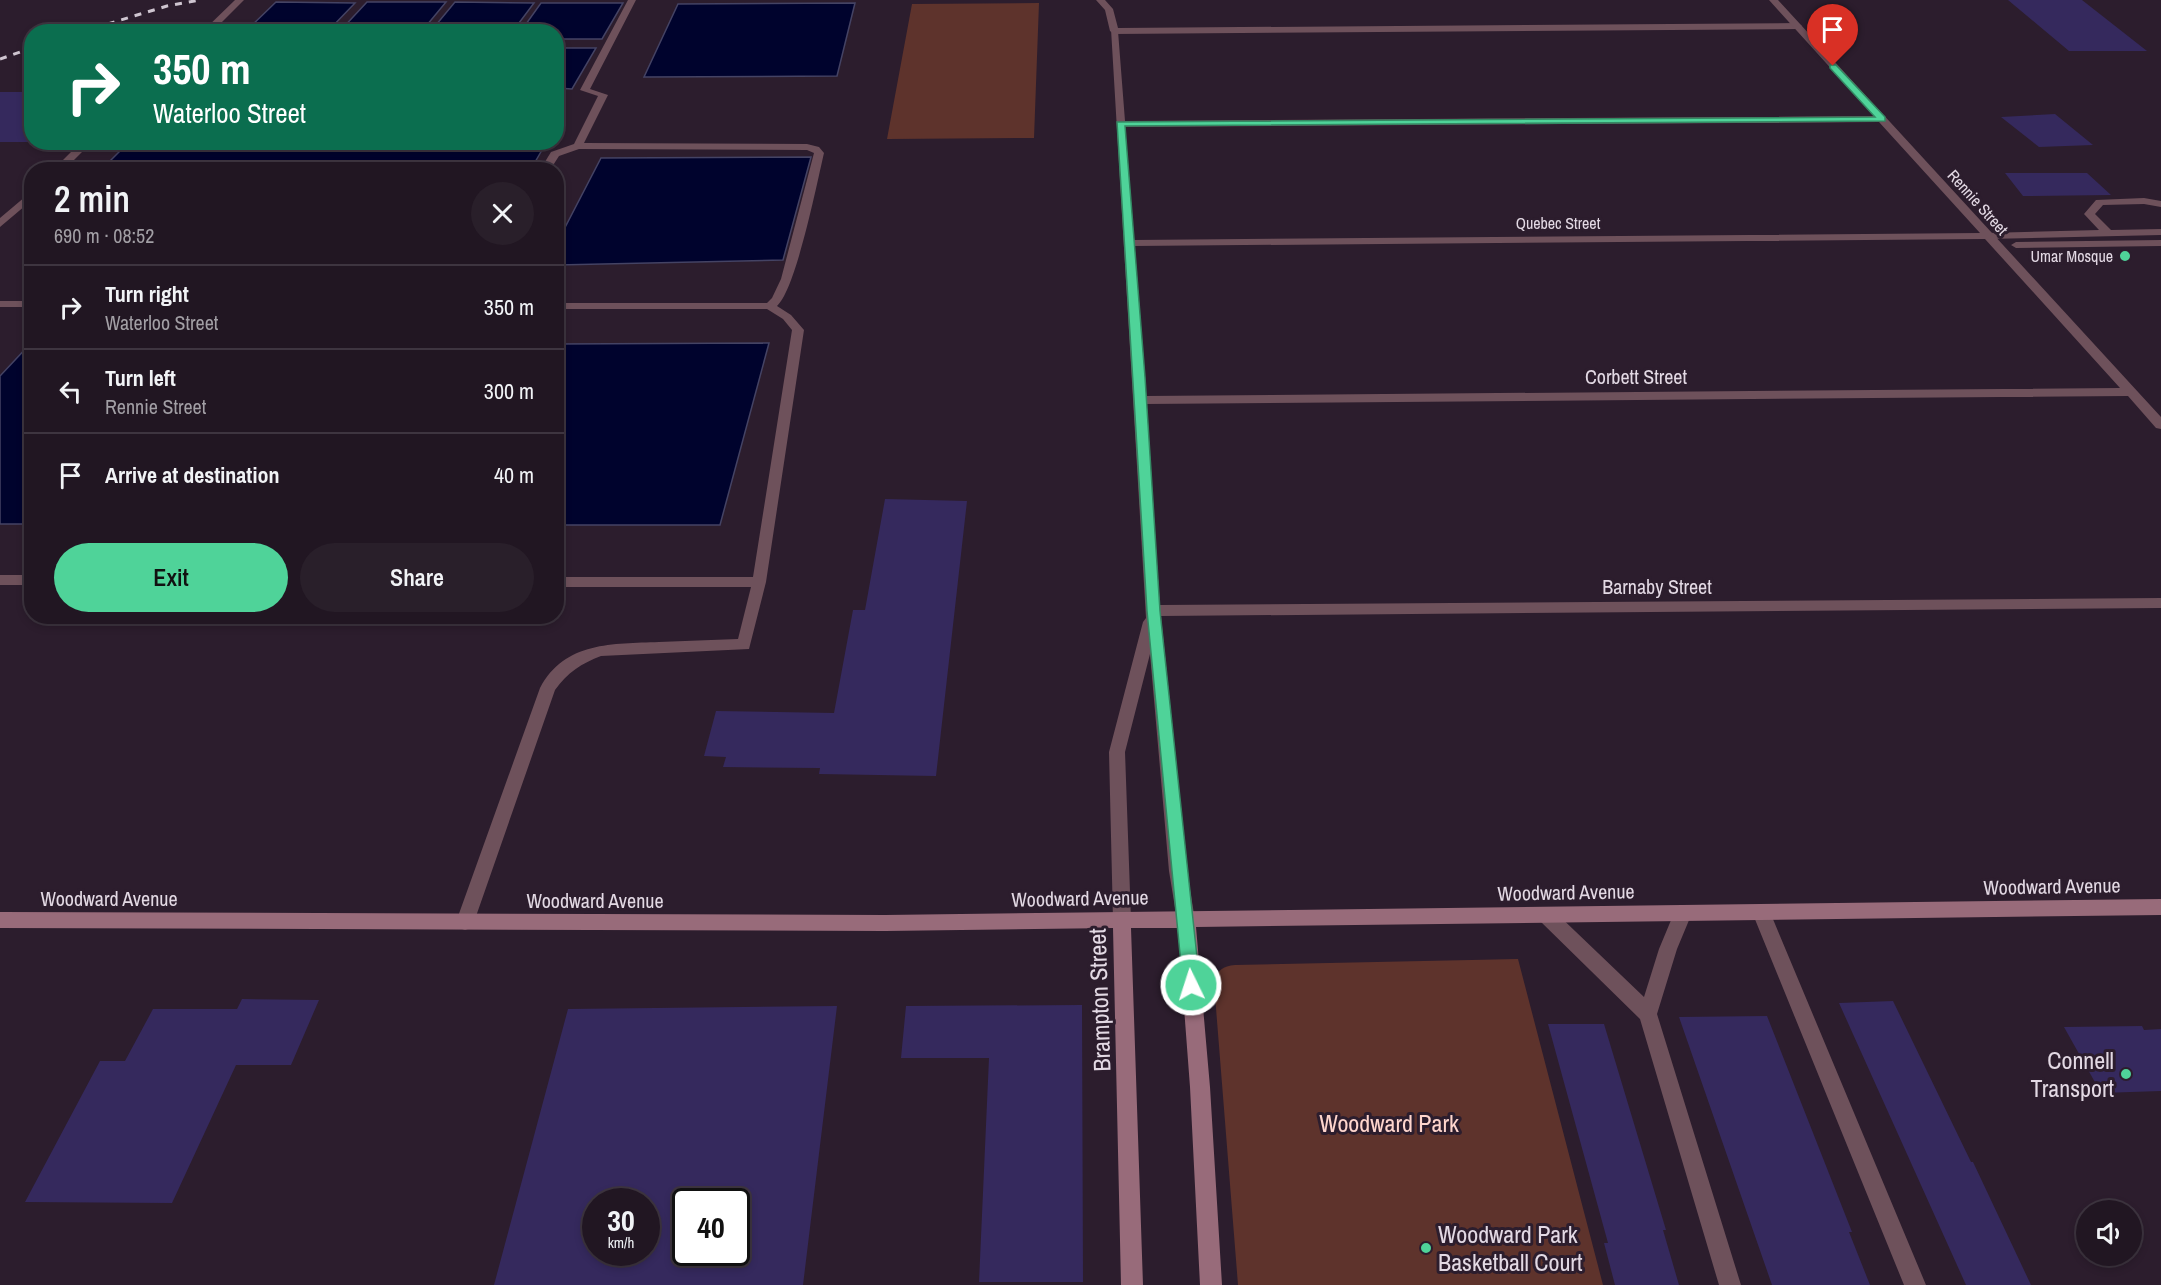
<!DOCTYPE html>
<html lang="en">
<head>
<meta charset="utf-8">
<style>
	body { margin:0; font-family:"Archivo Narrow",sans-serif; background:#291f2a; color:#f1f3f6; height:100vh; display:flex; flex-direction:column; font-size:22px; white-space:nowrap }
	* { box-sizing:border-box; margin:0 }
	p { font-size:20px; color:#a29fa5 }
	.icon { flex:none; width:33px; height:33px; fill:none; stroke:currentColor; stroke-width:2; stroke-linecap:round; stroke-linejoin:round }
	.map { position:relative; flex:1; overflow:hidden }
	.side { position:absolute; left:24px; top:162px; width:540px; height:462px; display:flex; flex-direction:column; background:#211622; border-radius:24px; box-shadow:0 3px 9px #0003,0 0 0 2px #3e3540 }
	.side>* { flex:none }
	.hud { position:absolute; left:24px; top:24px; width:540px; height:126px; border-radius:24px; box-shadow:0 3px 9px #0003,0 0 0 2px #3e3540; background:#0b6e4f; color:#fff; overflow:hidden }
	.tools { position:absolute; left:2076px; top:1200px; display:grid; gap:12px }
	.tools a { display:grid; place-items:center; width:66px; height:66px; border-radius:50%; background:#211622; box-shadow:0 3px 9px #0003,0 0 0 2px #3e3540; font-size:30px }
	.speed { position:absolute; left:582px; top:1188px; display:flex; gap:12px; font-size:30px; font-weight:700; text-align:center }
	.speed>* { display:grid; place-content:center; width:78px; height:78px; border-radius:50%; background:#211622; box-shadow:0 3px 9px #0003,0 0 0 2px #3e3540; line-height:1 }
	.speed small { font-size:15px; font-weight:400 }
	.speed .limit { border:3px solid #111; border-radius:9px; background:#fff; color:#111 }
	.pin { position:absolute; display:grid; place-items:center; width:51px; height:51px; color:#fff; margin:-62px -26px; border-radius:50% 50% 50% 0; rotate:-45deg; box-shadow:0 0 6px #0007 }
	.pin .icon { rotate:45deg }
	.me { position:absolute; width:66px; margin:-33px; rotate:356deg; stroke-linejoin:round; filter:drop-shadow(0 0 4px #0008) }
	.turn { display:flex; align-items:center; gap:21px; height:126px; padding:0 30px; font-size:27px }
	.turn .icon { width:78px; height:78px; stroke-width:2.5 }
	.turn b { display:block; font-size:42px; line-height:51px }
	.round { display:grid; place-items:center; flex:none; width:63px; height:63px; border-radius:32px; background:#291f2a }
	.overview { display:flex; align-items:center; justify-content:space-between; height:102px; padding:0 30px }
	h1 { font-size:36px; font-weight:600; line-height:45px }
	.button { display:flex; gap:12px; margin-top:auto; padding:12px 30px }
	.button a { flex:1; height:69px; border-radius:36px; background:#4fd399; color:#111; font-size:24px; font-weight:600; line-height:69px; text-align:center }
	.button a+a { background:#291f2a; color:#f1f3f6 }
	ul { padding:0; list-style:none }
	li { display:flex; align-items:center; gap:18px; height:84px; padding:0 30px; border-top:2px solid #3e3540 }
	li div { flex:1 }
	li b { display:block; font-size:22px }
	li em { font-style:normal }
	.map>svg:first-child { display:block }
	.green { fill:#5e332c }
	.water { fill:#00032d; stroke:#444364; stroke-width:1.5 }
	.building { fill:#35295d; fill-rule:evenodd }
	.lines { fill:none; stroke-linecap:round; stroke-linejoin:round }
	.lane { fill:#6e515b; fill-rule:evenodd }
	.street { fill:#6e515b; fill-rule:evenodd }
	.secondary { fill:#986b7a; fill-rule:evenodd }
	.rail { stroke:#cfc5d0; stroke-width:3; stroke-dasharray:7 7; stroke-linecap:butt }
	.route { fill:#4fd399; stroke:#338963; stroke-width:1.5 }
	.poi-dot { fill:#4fd399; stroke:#2c1d2d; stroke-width:2 }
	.labels { text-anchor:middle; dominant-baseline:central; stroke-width:6; stroke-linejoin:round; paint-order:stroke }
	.far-street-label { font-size:16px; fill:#e3d9e4; stroke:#2c1d2d }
	.far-poi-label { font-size:16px; fill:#e3d9e4; stroke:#2c1d2d; text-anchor:end }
	.street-label { font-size:20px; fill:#e3d9e4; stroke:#2c1d2d }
	.near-street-label { font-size:24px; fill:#e3d9e4; stroke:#2c1d2d }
	.near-poi-label { font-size:24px; fill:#e3d9e4; stroke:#2c1d2d; text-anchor:end }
	.near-park-label { font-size:24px; fill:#fed5cd; stroke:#2c1d2d }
</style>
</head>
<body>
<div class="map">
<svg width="2161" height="1285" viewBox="0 0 2161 1285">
	<rect width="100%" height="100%" fill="#2c1d2d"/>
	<path class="green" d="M1039 3 1034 138 887 139 912 4Z
		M1518 959 1603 1285H1238L1214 983C1217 970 1223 966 1235 965Z"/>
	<path class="water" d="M276 2 355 3 328 31H246Z
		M367 2H446L422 31H340Z
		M455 2 534 3 513 31H431Z
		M541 3H623L602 39H557L556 32 521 31Z
		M855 3 837 76 644 77 678 4Z
		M557 48H596L572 89 557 88Z
		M129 142H546V143L531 169H102Z
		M811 157 783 260 557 265V243L601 158Z
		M31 343V524H0V376Z
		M769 343 720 525H557V344Z"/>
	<path class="building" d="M2008 0H2082L2147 51H2069Z
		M0 92H32V142H0Z
		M2055 114 2093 145 2039 147 2001 117Z
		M2005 173H2087L2111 195 2023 196Z
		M885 499 967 501 936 776 819 774 820 768 723 767 726 757 704 756 716 711 834 713 853 610H865Z
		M242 999 319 1000 291 1065H236L172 1203 25 1202 100 1061H125L153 1009H237Z
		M1893 1001 1971 1162H1973L2031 1285H1966L1839 1003Z
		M1082 1005 1083 1282H979L989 1058H901L906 1006Z
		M837 1006 803 1285H494L568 1009ZM596 1202H646V1252H596ZM686 1202H736V1252H686Z
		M1767 1016 1852 1232H1849L1870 1285H1772L1679 1017Z
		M1548 1024H1604L1666 1230H1663L1679 1285H1615L1604 1243H1608Z
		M2142 1026 2144 1030 2161 1029V1091L2101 1093 2064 1027Z"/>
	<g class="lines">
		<path class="lane" d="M235 0H244L212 32H202Z
			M628 0H636L590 89 608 95 584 143 807 144 819 147 824 153C817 183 796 289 777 306L791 315 804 330 766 582 749 649 601 656C582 663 567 673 555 690L474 922 471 928 465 930 459 928 456 922 540 688C565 641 613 644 659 642 685 641 711 640 738 639L751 587H556V577H753L792 330 783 319 767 309H556V303H767L772 298 781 279 814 153 807 150 579 149 559 156 550 170H540L551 152 574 144 598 96 580 90Z
			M1096 0H1105L1113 9 1118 28 1798 23 1802 26 1798 29 1114 34 1110 31 1105 10Z
			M81 142H92L64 170H53Z
			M32 191V200L0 227V218Z
			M2144 198 2161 201V207L2144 204 2103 205 2095 214 2111 230 2161 229V235L1986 239 1981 236 1986 233 2099 230 2084 214 2096 200Z
			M2161 240V246L2016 248 2011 245 2016 242Z
			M0 301H32V307H0Z
			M0 575H32V585H0Z
			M1761 904 1767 906 1770 912 1926 1285H1904L1752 912 1755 906Z
			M1683 905 1689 907 1692 913 1677 949 1657 1014 1741 1285H1719L1640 1019 1540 921 1537 915 1540 909 1546 907 1552 909 1644 997 1659 949 1674 913 1677 907Z"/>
		<path class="street" d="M1769 0H1778L2161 417V429L2156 428 2128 396 1145 404 1160 605 2161 598V608L1161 616 1187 871 1195 920 1192 926 1186 928 1180 926 1177 920 1169 871 1150 654 1125 752 1131 920 1128 926 1122 928 1116 926 1113 920 1109 752 1143 622 1146 618 1111 29 1118 31 1125 121 1874 116ZM1879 122 1980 233 1133 240 1125 127ZM1985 239 2120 388 1145 396 1134 246Z"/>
		<path class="secondary" d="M2161 899V915L1196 927 1210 1087 1222 1285H1200L1190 1087 1178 928H1131L1143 1285H1121L1113 928 885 931 0 928V912L885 915Z"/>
		<path class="rail" d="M81 32 167 6 200 0
			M0 59 32 48"/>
	</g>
	<path class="route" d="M1830 65H1836L1885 117V121L1125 126 1145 377 1160 611 1200 985 1197 990 1191 993 1185 990 1183 985 1147 611 1117 122 1875 117 1830 68Z"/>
	<g class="poi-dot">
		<circle cx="2125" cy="256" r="6"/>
		<circle cx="2126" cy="1074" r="6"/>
		<circle cx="1426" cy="1248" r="6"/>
	</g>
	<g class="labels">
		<g class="far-street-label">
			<text transform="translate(1978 202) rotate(48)">Rennie Street</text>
			<text x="1558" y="223">Quebec Street</text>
		</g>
		<g class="far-poi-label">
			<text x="2113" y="256">Umar Mosque</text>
		</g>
		<g class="street-label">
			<text x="1636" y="376">Corbett Street</text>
			<text x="1657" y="586">Barnaby Street</text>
			<text transform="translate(2052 886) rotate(-1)">Woodward Avenue</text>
			<text transform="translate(1566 892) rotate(-1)">Woodward Avenue</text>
			<text x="109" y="898">Woodward Avenue</text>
			<text transform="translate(1080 898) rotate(-1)">Woodward Avenue</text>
			<text x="595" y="900">Woodward Avenue</text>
		</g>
		<g class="near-street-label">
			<text transform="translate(1099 1000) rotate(-92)">Brampton Street</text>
		</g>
		<g class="near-poi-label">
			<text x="2114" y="1060">Connell<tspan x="2114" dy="28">Transport</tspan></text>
			<text x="1438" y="1234" text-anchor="start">Woodward Park<tspan x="1438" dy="28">Basketball Court</tspan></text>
		</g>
		<g class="near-park-label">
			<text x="1389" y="1123">Woodward Park</text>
		</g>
	</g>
</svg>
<div class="tools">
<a><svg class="icon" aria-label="sound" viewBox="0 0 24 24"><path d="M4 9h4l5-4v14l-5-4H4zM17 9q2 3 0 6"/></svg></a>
</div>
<div class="speed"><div>30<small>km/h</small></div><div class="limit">40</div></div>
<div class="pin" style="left:1833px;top:66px;background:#d93025"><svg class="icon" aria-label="arrive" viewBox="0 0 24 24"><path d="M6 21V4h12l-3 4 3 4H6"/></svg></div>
<svg class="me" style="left:1191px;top:985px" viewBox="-20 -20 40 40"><circle r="17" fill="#4fd399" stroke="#fff" stroke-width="3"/><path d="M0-11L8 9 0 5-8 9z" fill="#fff"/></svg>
<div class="hud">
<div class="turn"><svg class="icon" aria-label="right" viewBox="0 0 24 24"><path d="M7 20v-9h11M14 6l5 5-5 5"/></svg><div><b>350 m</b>Waterloo Street</div></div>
</div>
<section class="side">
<div class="overview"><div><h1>2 min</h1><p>690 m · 08:52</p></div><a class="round"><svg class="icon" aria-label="close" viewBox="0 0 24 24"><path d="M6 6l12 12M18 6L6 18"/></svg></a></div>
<ul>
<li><svg class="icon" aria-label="right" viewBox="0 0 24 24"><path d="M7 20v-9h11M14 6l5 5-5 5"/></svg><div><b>Turn right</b><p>Waterloo Street</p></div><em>350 m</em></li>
<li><svg class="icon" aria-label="left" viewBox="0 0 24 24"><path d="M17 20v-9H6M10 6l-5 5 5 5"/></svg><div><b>Turn left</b><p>Rennie Street</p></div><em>300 m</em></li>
<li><svg class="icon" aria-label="arrive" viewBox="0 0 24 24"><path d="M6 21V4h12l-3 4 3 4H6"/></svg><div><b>Arrive at destination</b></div><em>40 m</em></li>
</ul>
<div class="button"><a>Exit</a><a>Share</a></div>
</section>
</div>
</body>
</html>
